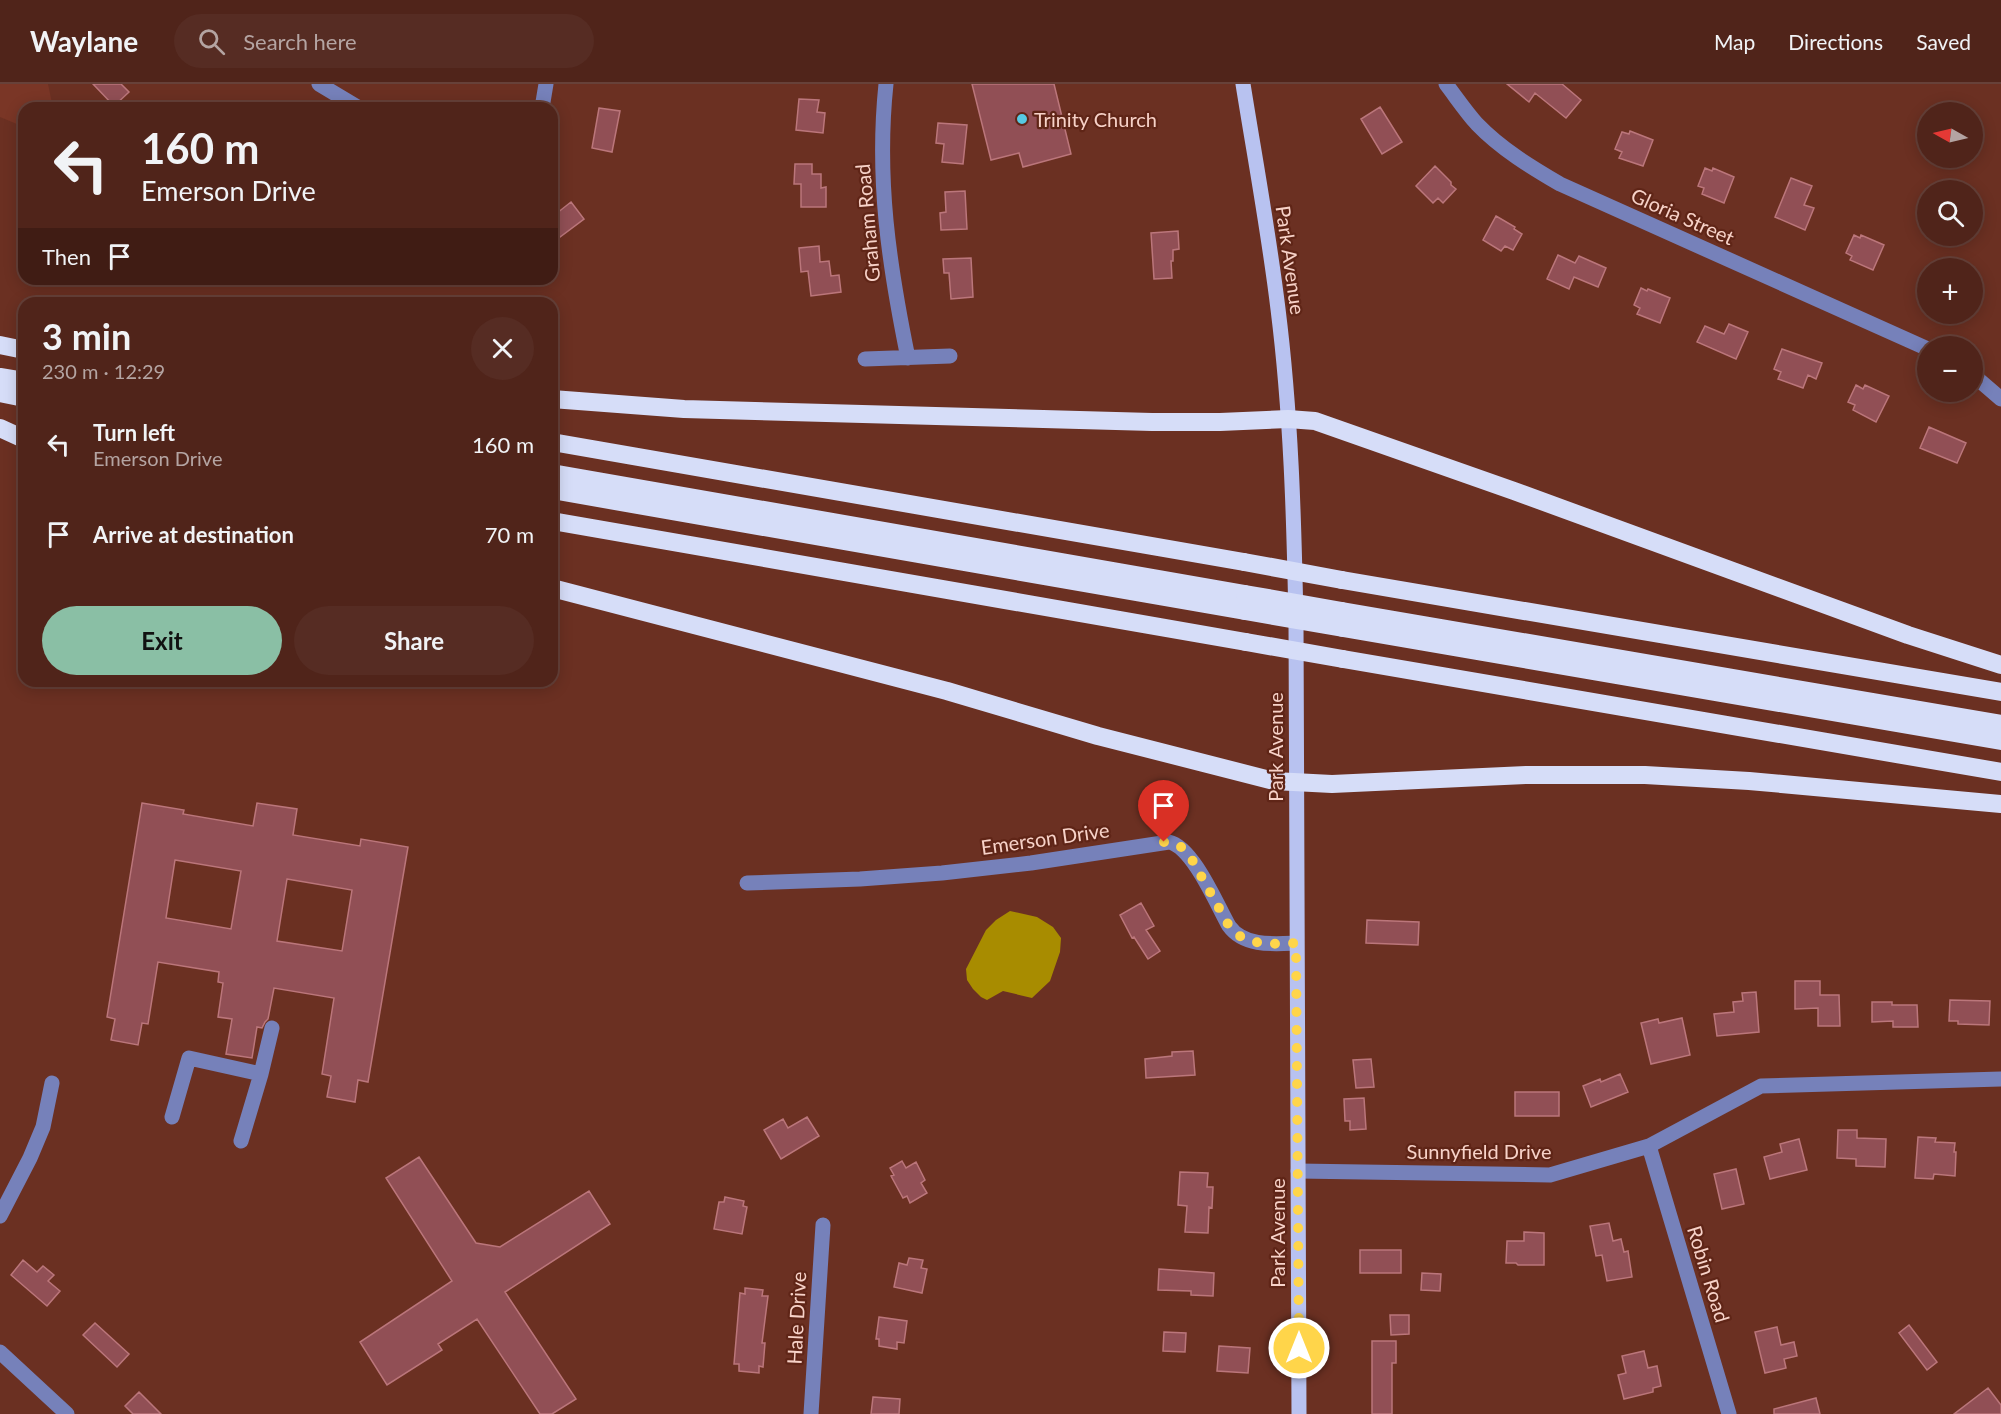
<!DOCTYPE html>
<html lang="en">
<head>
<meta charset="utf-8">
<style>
	body { margin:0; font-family:Lato,sans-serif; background:#562c23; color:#f1f3f6; height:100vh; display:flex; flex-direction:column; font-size:22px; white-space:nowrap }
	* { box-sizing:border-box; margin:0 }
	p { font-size:20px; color:#b4a4a2 }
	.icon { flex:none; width:33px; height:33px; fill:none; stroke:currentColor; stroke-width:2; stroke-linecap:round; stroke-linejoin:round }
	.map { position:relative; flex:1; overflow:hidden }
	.panel { position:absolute; left:18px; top:213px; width:540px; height:390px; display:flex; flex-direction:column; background:#50241a; border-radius:18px; box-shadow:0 3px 15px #0003,0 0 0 2px #674139 }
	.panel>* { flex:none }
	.guide { position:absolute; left:18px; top:18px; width:540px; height:183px; border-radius:18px; box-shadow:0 3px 15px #0003,0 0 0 2px #674139; background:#50241a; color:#f1f3f6; overflow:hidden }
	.needle { width:39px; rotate:278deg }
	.controls { position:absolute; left:1917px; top:18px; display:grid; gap:12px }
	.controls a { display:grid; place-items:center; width:66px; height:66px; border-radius:50%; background:#50241a; box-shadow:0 3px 15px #0003,0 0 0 2px #674139; font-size:30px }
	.pin { position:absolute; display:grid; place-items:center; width:51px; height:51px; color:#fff; margin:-62px -26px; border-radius:50% 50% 50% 0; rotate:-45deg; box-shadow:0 0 6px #0007 }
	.pin .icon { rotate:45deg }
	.me { position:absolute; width:66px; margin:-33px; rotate:0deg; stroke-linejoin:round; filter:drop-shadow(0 0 4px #0008) }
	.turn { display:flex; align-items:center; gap:21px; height:126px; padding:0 24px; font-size:27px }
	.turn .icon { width:78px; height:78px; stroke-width:2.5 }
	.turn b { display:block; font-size:42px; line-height:51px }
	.then { display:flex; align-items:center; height:57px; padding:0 24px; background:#0003; gap:12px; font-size:22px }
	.round { display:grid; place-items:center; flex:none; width:63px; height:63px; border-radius:32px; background:#562c23 }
	.headline { display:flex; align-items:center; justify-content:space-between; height:102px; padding:0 24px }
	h1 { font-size:36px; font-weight:700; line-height:45px }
	.primary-button { display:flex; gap:12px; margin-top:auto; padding:12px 24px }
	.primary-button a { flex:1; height:69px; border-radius:36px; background:#8abfa5; color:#111; font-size:24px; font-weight:700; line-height:69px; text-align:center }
	.primary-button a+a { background:#562c23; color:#f1f3f6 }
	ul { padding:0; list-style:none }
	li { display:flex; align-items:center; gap:18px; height:90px; padding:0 24px }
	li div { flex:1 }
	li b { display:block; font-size:22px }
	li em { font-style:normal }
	header { display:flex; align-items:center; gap:36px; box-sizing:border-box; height:84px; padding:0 30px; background:#50241a; border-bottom:2px solid #674139 }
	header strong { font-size:28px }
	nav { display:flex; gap:33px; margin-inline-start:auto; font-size:21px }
	.search { width:420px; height:54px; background:#562c23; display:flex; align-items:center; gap:15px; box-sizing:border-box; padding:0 21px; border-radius:33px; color:#b4a4a2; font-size:22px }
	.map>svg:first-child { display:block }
	.built { fill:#7a3626 }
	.water { fill:#a88c00 }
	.building { fill:#914f55; stroke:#bb767b; stroke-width:1.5; fill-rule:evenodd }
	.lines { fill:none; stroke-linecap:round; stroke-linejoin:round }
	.minor { stroke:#7681ba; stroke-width:15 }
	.major { stroke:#b8c2f0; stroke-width:15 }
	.highway { stroke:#d6ddf8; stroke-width:18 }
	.highway-bridge { stroke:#d6ddf8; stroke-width:18 }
	.route { stroke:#ffd54a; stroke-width:10; stroke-dasharray:0 18 }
	.poi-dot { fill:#57c9e2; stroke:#5f2517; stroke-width:2 }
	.labels { text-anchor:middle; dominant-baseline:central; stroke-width:4.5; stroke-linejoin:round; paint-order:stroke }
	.poi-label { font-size:20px; fill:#f7d2c8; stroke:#5f2517; text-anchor:start }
	.street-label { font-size:20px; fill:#f7d2c8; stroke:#5f2517 }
</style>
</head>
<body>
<header>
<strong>Waylane</strong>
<div class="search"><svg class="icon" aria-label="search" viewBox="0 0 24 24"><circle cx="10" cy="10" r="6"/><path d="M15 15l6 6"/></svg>Search here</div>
<nav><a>Map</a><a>Directions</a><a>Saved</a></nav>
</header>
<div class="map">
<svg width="2001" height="1330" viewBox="0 0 2001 1330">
	<rect width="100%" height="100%" fill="#6b3022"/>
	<path class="built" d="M0 0H48L53 24H24V43L0 33Z"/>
	<path class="water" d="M1010 827 1037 833 1053 843 1061 854 1060 868 1050 897 1032 914 1003 907 987 916 981 913 973 905 967 896 966 885 986 846 996 836Z"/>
	<path class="building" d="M93 0H121L129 8 114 22Z
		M972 0H1054L1071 70 1023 83 1019 69 991 76Z
		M1507 0H1562L1581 16 1566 34 1535 9 1529 18Z
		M799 15 819 16 817 28 825 29 823 49 796 46Z
		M1380 23 1402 58 1382 70 1361 35Z
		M599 24 620 27 612 68 592 64Z
		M938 39 967 41 963 80 942 78 944 60 936 59Z
		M1630 47 1653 56 1643 82 1619 74 1622 68 1615 65 1622 48 1629 50Z
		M795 80H812V90H821V104L826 103V123H801V100H794Z
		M1435 82 1451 98V101L1456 105 1443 119 1438 114 1433 119 1416 102Z
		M1705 84 1712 87 1713 84 1734 93 1724 119 1702 110 1704 104 1698 102Z
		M1791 94 1812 102 1804 121 1814 124 1805 146 1775 133Z
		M965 107 967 145 941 146 940 129 946 128 945 108Z
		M571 118 584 135 552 159V133Z
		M1496 132 1515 143 1514 145 1522 150 1513 166 1505 162 1501 167 1483 156Z
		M1178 147 1179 165 1173 166V177H1171L1172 194 1154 195 1151 149Z
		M1854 151 1860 154 1861 151 1884 161 1873 186 1850 176 1852 172 1846 169Z
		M819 162 820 178 829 177 831 192 839 191 841 208 811 212 808 187 801 188 799 164Z
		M1558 171 1575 179 1579 172 1606 184 1598 203 1574 193 1569 205 1547 195Z
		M971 174 973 213 951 215 949 189H944L943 175Z
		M1641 204 1647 207 1648 205 1670 214 1660 239 1637 230 1640 224 1634 221Z
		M1729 240 1748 248 1736 275 1697 258 1705 242 1724 250Z
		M1782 265 1822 279 1816 295 1808 291 1803 304 1778 295 1781 288 1774 285Z
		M1856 301 1863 305 1865 301 1889 312 1876 338 1853 326 1855 321 1848 318Z
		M1929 343 1966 359 1957 379 1920 364Z
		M142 719 184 726 183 730 253 742 257 719 297 725 293 751 360 762 361 755 408 763 368 998 358 996 355 1018 327 1013 331 992 322 990 334 914 274 904 268 935 265 938 262 944 257 943 252 974 226 970 232 935 218 933 223 899 218 898 219 888 158 878 148 940 142 939 138 961 111 956 115 935 107 933ZM175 776 241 787 231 845 166 834ZM287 795 352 806 342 867 277 857Z
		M1141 819 1154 842 1146 846 1160 867 1148 875 1134 853 1132 854 1120 831Z
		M1367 836 1419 838 1418 861 1366 859Z
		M1795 897H1820V911H1839L1840 942H1818V924L1795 925Z
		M1756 908 1759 948 1717 952 1714 930 1734 928 1733 918 1743 917 1742 909Z
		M1950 916 1990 917 1989 941 1958 940V937H1949Z
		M1872 918H1892V921H1917L1918 943H1893V937L1872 938Z
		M1682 934 1690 971 1651 980 1641 939 1658 935 1659 939Z
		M1193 967 1195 991 1146 994 1145 975 1172 972V968Z
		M1371 975 1374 1003 1356 1004 1353 976Z
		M1620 990 1628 1008 1591 1023 1583 1002 1600 995 1601 998Z
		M1515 1008H1559V1032H1515Z
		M1364 1014 1366 1045 1350 1046V1037H1345L1344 1015Z
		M807 1033 819 1052 781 1075 764 1046 783 1035 788 1044Z
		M1838 1046H1857V1054L1886 1055 1885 1083 1856 1082V1075L1837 1074Z
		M1918 1053 1936 1054 1935 1058 1955 1059 1954 1068H1956L1955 1092 1934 1090 1933 1095 1915 1094Z
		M1799 1055 1807 1086 1770 1095 1764 1073 1782 1068 1780 1060Z
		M419 1073 476 1159 500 1163 589 1107 610 1140 505 1208 576 1315 552 1330H540L477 1235 438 1260 442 1266 387 1301 360 1258 452 1197 386 1094Z
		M902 1077 906 1084 916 1078 925 1096 921 1099 927 1109 910 1119 907 1112 903 1114 891 1092 894 1091 890 1084Z
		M1736 1085 1744 1120 1722 1125 1714 1090Z
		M1180 1088 1208 1089 1207 1103H1213L1212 1124 1209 1123 1208 1149 1185 1148 1187 1122 1178 1121Z
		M725 1113 744 1117 743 1122 747 1123 742 1150 714 1145 719 1118H724Z
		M1609 1139 1613 1157 1621 1155 1624 1168 1628 1167 1632 1193 1607 1197 1602 1171 1596 1172 1590 1142Z
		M1524 1148 1544 1149V1181H1518L1516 1179H1506L1507 1157H1524Z
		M1360 1166H1401V1189H1360Z
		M909 1174 923 1176 921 1184 927 1185 922 1209 894 1203 899 1179 907 1181Z
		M23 1176 37 1188 43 1182 54 1191 48 1197 60 1207 47 1222 11 1191Z
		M1159 1185 1214 1189 1213 1212 1191 1211V1207L1158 1206Z
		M1422 1189 1441 1190 1440 1207 1421 1206Z
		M745 1204 763 1206 762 1212H768L762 1259H765L763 1283 759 1282V1289L739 1287V1280H734L740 1209 745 1210Z
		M1390 1231H1409V1250L1391 1251Z
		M879 1233 907 1237 904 1259 897 1258V1265L879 1262V1255H876Z
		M95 1239 129 1270 117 1283 83 1251Z
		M1909 1241 1937 1278 1927 1286 1899 1249Z
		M1777 1243 1781 1261 1794 1258 1797 1272 1784 1275 1786 1284 1765 1289 1755 1248Z
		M1164 1248 1186 1249 1185 1268 1163 1267Z
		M1372 1257H1396V1279H1392V1330H1372Z
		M1219 1262 1250 1264 1248 1289 1217 1287Z
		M1644 1267 1648 1284 1657 1282 1661 1302 1653 1304V1308L1624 1315 1618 1291 1626 1289 1622 1272Z
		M1988 1304 2001 1321V1330H1954Z
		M139 1308 161 1330H133L125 1322Z
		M873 1313 900 1315 899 1330H871Z
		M1816 1314 1820 1330H1774V1325Z"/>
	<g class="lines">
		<path class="minor" d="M319 0 359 24
			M886 0C876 95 889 181 908 274
			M1446 0C1456 13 1466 28 1477 40 1501 65 1531 83 1560 100L1928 265
			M542 24 546 0
			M865 275 950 272
			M1972 290 2001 315
			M747 799 860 795 942 789 1031 779 1169 758C1193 763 1217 821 1229 842 1244 863 1274 860 1296 859
			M261 990 272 944
			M172 1033 189 974 261 990 241 1057
			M1649 1062 1729 1330
			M1298 1087 1550 1091 1649 1062 1761 1002 2001 995
			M0 1132 30 1074 43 1043 52 999
			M0 1268 67 1330
			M811 1330 823 1141"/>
		<path class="major" d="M1243 0C1255 75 1269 150 1278 225 1291 329 1294 434 1296 539L1299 1330"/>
		<path class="highway" d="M0 261 24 266
			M0 293 24 297
			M0 309 24 314
			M552 315 684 325 1152 338H1220L1288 335 1315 337 1514 407 1908 551 2001 581
			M0 344 24 355
			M552 358 1244 478
			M552 389 1245 510
			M552 406 1245 527
			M552 437 1246 558
			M1342 496 2001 608
			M552 504 947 607 1098 652 1274 697 1332 700 1526 691H1645L1749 697 2001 720
			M1342 527 2001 640
			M1343 544 2001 657
			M1343 575 2001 688"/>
		<path class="highway-bridge" d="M1244 478 1342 496
			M1245 510 1342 527
			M1245 527 1343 544
			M1246 558 1343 575"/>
	</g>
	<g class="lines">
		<path class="route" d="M1164 758 1180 762 1190 772 1229 842C1244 863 1274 860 1296 859L1299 1264"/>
	</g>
	<circle class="poi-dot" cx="1022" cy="35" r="6"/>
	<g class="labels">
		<g class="poi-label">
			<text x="1034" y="35">Trinity Church</text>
		</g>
		<g class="street-label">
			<text transform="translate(1683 132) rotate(24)">Gloria Street</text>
			<text transform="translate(867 139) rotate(-95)">Graham Road</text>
			<text transform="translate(1291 176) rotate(82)">Park Avenue</text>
			<text transform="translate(1275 663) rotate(-90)">Park Avenue</text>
			<text transform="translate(1045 754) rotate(-8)">Emerson Drive</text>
			<text x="1479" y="1067">Sunnyfield Drive</text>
			<text transform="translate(1277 1149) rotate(-90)">Park Avenue</text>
			<text transform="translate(1709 1190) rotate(73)">Robin Road</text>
			<text transform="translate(796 1234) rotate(-87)">Hale Drive</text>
		</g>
	</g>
</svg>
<div class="controls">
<a><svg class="needle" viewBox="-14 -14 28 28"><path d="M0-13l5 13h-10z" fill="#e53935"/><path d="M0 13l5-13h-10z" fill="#b4a4a2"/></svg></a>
<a><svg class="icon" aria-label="search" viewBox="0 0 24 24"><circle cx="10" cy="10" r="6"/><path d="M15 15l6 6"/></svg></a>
<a>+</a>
<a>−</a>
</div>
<div class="pin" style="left:1164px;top:758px;background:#d93025"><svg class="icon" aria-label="arrive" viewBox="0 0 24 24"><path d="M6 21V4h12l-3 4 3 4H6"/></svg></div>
<svg class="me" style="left:1299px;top:1264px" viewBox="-20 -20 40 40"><circle r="17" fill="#ffd54a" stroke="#fff" stroke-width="3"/><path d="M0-11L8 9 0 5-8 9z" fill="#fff"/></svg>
<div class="guide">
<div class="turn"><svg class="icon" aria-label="left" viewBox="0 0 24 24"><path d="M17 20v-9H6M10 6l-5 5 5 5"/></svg><div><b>160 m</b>Emerson Drive</div></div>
<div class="then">Then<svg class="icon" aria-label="arrive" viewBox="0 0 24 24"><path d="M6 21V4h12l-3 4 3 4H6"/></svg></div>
</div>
<section class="panel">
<div class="headline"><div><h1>3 min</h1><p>230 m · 12:29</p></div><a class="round"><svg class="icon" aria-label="close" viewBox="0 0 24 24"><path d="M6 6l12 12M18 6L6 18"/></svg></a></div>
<ul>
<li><svg class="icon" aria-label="left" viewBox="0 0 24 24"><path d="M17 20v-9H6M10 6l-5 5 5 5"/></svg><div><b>Turn left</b><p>Emerson Drive</p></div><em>160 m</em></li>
<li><svg class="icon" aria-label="arrive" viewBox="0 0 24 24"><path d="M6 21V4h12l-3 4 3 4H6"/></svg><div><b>Arrive at destination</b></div><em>70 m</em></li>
</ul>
<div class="primary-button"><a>Exit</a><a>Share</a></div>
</section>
</div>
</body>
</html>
